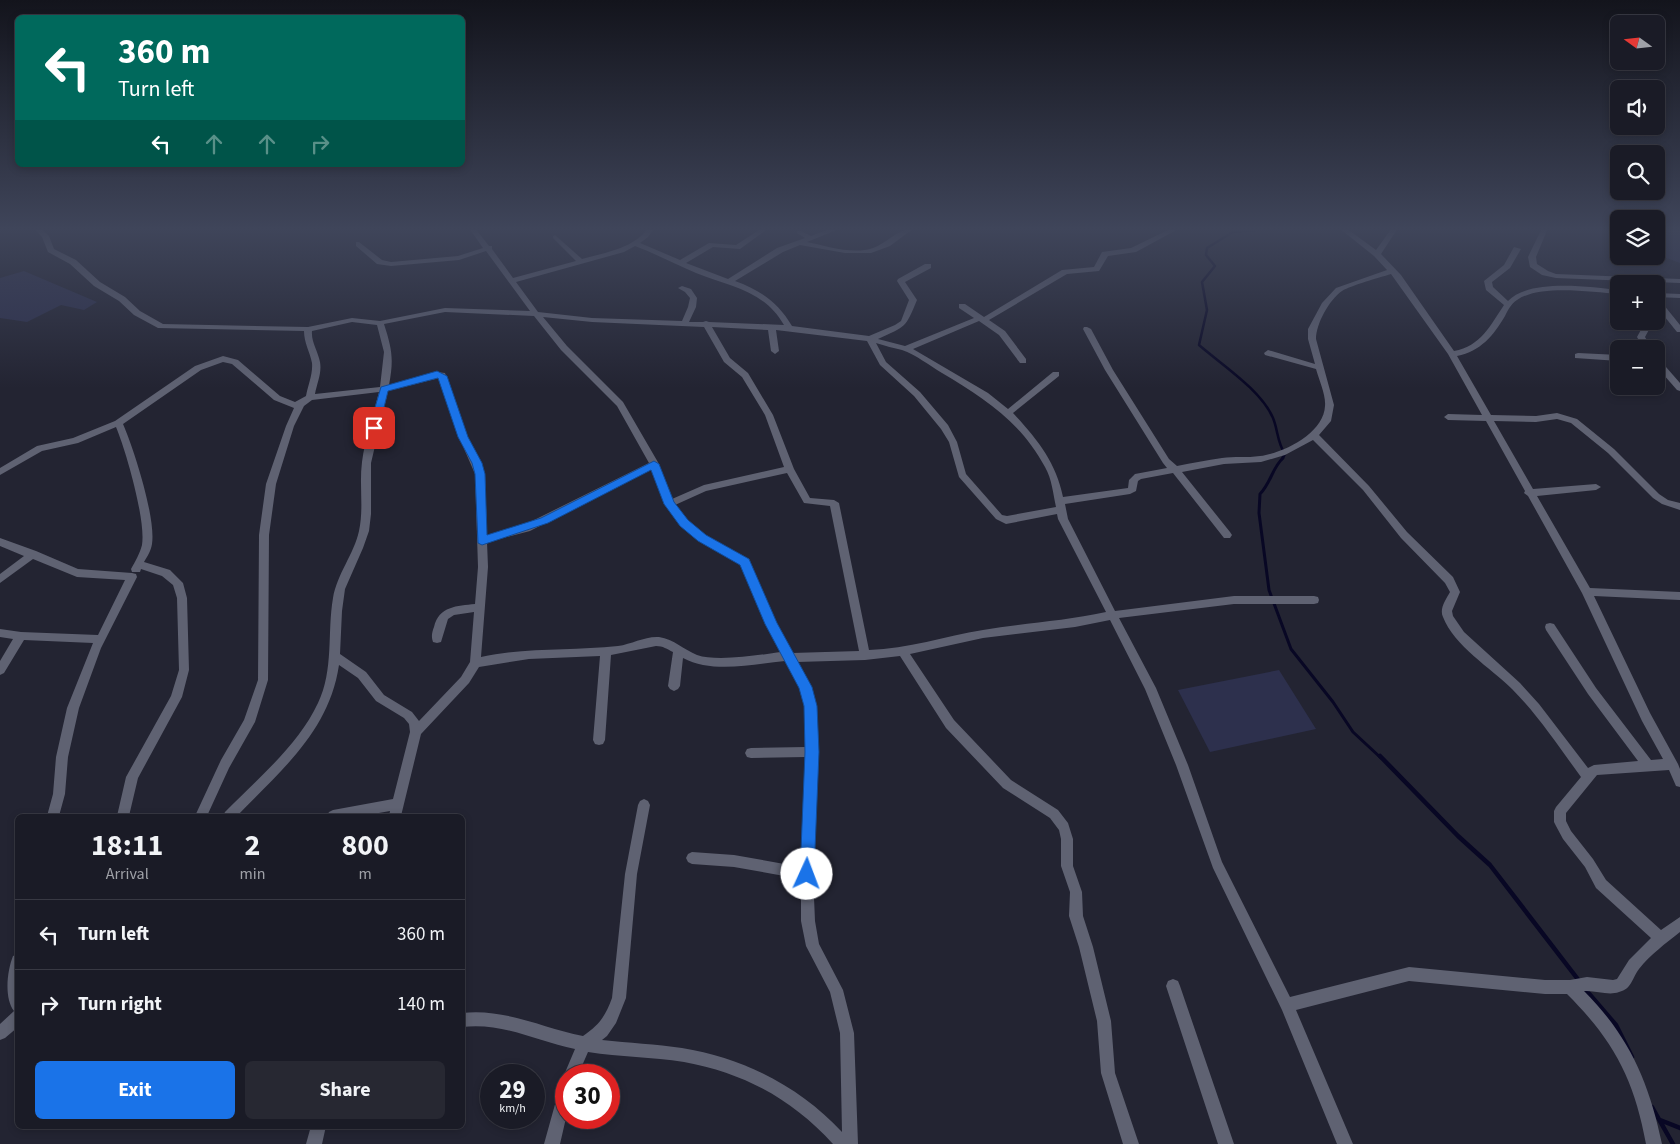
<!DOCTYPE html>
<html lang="en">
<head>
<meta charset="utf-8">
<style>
	body { margin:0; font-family:"Source Sans 3",sans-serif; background:#272832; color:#f1f3f6; height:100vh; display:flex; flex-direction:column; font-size:19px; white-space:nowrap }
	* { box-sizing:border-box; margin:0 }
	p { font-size:16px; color:#9fa1a7 }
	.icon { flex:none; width:28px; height:28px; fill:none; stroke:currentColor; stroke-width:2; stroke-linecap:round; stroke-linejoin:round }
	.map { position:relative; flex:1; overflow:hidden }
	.side { position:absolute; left:15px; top:814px; width:450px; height:315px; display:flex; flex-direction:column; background:#1a1b26; border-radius:8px; box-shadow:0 2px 8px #0003,0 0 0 1px #383943 }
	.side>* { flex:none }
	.hud { position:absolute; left:15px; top:15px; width:450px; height:152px; border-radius:8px; box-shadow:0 2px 8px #0003,0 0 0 1px #383943; background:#00695c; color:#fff; overflow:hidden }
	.needle { width:32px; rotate:285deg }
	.tools { position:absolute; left:1610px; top:15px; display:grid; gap:10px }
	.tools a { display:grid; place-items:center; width:55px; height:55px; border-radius:8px; background:#1a1b26; box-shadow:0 2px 8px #0003,0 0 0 1px #383943; font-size:25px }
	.speed { position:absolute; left:480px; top:1064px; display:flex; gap:10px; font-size:25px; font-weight:700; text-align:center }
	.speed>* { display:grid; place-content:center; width:65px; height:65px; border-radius:50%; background:#1a1b26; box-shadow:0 2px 8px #0003,0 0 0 1px #383943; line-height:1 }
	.speed small { font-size:12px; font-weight:400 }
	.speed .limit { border:8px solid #d22; background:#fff; color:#111 }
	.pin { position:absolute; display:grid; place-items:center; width:42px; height:42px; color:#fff; margin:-21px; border-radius:10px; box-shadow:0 2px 8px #0006 }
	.me { position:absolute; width:55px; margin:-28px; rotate:2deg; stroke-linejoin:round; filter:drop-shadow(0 0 4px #0008) }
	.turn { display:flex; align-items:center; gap:18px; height:105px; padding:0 20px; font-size:22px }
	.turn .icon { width:65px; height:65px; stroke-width:2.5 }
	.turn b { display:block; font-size:35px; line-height:42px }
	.lanes { display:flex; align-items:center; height:48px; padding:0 20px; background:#0003; justify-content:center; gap:25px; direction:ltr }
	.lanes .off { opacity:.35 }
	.eta { display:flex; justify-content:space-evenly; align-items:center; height:85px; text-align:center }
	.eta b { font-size:30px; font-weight:700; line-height:35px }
	.button { display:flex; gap:10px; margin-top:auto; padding:10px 20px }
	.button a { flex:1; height:58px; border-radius:8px; background:#1a73e8; color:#fff; font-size:20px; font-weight:700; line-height:58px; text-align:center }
	.button a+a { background:#272832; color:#f1f3f6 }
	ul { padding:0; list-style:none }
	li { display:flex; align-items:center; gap:15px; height:70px; padding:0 20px; border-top:1px solid #383943 }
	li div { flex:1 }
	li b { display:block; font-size:19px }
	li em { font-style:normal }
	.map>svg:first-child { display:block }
	.green { fill:#2d304d }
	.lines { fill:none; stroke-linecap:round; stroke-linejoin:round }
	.stream-far2 { stroke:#080724; stroke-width:2.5 }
	.stream-far1 { stroke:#080724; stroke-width:3 }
	.stream { stroke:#080724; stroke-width:4.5 }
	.street { fill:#5f6272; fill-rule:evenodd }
	.route { fill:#1a73e8; stroke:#114b97 }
</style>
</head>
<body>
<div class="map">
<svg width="1680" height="1144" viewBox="0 0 1680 1144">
	<rect width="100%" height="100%" fill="#232432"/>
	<path class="green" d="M1656 228H1680V263L1656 254Z
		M24 271 97 302 84 310 61 305 27 322 0 318V278Z
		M1279 670 1316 729 1210 752 1178 690Z"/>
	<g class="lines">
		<path class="stream-far2" d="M1256 228 1255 230 1233 232 1207 248 1206 255 1215 266 1202 282 1207 310 1199 345C1222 365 1261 390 1273 418 1278 430 1277 442 1285 454L1282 459"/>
		<path class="stream-far1" d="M1283 458C1272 468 1271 483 1260 494L1259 513 1269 590 1291 649 1333 702 1353 732 1381 758"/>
		<path class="stream" d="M1380 756 1458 836 1490 865 1580 982
			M1585 989 1616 1025 1632 1057
			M1652 1107 1673 1144
			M1660 1120 1680 1128"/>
		<path class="street" d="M34 228H41L49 236 54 249 76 260 100 282 125 297 140 311 163 324 308 327 352 318 380 321 445 308 530 311 486 251 459 260 391 266 377 264 356 246V242H359L382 260 391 262 458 256 483 248 469 228H475L489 246H492V249L513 278 576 261 553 238V236L555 235 582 259C604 253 635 248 648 228H654L648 237 640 243 680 260 709 243 736 245 762 228H769L740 249 713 247 686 263 728 279 777 248 805 238 797 233V231H801L811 236 832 228H840L839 229 807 242C827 246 853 255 873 248 887 243 899 228 914 228L890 246 871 253H845L800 245 783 252 735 281C760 290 778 302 792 326L869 336 895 325 901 321 909 300 897 281 898 279 925 264H931V268L905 282 917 300C905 329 906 326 878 339L905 346 974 318 959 308V304H965L984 317 1062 270 1094 267 1102 252 1131 248 1172 228H1180L1136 252 1108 256 1099 271 1067 274 989 320 1005 331 1026 359V363H1020L999 335 979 321 913 349 988 393 1008 409 1053 372H1059V376L1013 413C1037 439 1056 462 1063 497L1128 488 1129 480 1135 474 1167 468 1163 463 1105 370 1083 329 1084 327H1087L1091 329 1113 370 1169 459 1177 466C1192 463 1207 460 1222 458 1234 456 1247 458 1260 456 1284 453 1324 433 1325 406 1326 395 1319 380 1316 369L1265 355 1264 353 1268 350 1315 364 1308 339V329L1322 303 1336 288 1387 270 1374 256 1339 228H1346L1376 250 1392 228H1398L1381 254 1401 275 1454 351C1481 346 1490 326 1504 305L1486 290 1484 281 1504 265 1514 247 1521 249 1510 268 1492 282 1493 287 1508 301C1530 278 1590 287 1619 290V294C1591 292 1540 284 1517 300 1511 304 1508 310 1505 316 1493 336 1481 351 1457 356L1491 415 1536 416 1557 413 1577 419 1614 449 1659 494 1668 500 1680 503V510L1662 504 1653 498 1608 453 1571 423 1557 419 1536 422 1494 421 1533 489 1596 484 1601 487 1596 490 1537 496 1590 588 1680 592V600L1594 596 1650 713 1678 764 1680 769V787L1676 786 1669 770 1597 775 1566 813V821L1571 831 1593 859 1606 880 1661 930 1680 917V932C1666 943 1650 955 1639 969 1632 978 1632 989 1619 992 1608 996 1596 990 1584 991 1629 1036 1649 1082 1662 1144H1646C1634 1079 1614 1041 1567 994H1545L1409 981 1296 1010 1353 1144H1337L1282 1010 1213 868 1176 765 1145 689 1110 620 1075 627 983 638 910 654 954 720 1011 780 1058 810 1068 823 1073 839V866L1082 892 1083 916 1093 947 1111 1021 1115 1073 1139 1144H1123L1101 1073 1097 1021 1079 947 1069 916 1070 892 1061 866V839L1059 830 1050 818 1003 788 946 728 900 656 865 660 797 662 811 687 816 706 818 752 813 874 815 921 819 944 843 990 854 1033 858 1144H833C792 1099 744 1073 684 1062 652 1057 620 1057 588 1052L578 1075H566V1080L564 1075 575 1049C536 1041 503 1022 462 1027V1013C505 1008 542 1028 583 1036 599 1025 605 1017 612 998L625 874 638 805 640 801 644 799 648 801 650 805 637 874 626 998 616 1023 607 1036 602 1040C629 1043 656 1044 682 1048 744 1058 800 1087 842 1132L840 1033 830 992 806 946 801 921V879L734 867 692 864 688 862 686 858 688 854 692 852 734 855 801 867 806 757 751 758 747 757 745 753 747 749 751 748 806 747 804 706 800 688 785 661C753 664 713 674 683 658L680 686 678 689 674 691 670 689 668 686 673 652C667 649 663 646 656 646L611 655 605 740 603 744 599 745 595 744 593 740 600 656 529 659 479 667 469 683 421 734 401 816H389L390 811 362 816H327L329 812 333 810 393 799 410 732 409 724 404 718 376 701 358 678 339 665C329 732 281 770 237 816H223L225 812C257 779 298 746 318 703 334 670 327 632 333 598 337 574 354 554 359 531 364 508 359 485 362 462 365 439 373 416 379 392L312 400 304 406 294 426 276 484 269 535 268 680 255 722 229 768 207 816H195L221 760 244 720 258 680 259 535 266 484 286 426 294 408 274 400 232 364 223 362 201 370 123 424C134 449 156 518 152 544 151 551 147 557 144 562L170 570 183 583 187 598 189 670 182 697 138 778 129 816H117L126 777 171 696 179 670 177 598 173 585 162 576 141 569 140 572H132L131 569C135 562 140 553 142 545 146 520 126 451 116 427L78 443 42 451 0 475V468L37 446 73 438 115 421 195 366 223 356 238 360 280 396 295 402 306 396C308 385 313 374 312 363 310 352 304 343 304 331L158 328 134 315 119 301 94 286 70 264 48 252 42 237ZM635 246C656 254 675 264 696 273 731 287 764 290 784 325L709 322 706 321 703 322H689L696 307 697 298 691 289 682 286 678 288 685 292 690 298 688 307 682 321 592 318 538 312 516 282 624 252ZM1391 274 1448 354 1482 415 1448 414 1444 417 1448 420 1486 421 1525 491 1524 493 1528 496 1582 593 1642 721 1663 759 1651 760 1596 688 1554 624 1550 623 1546 624 1545 627 1546 630 1588 694 1638 761 1594 765 1588 768 1539 704 1520 683 1464 632 1453 616 1452 611 1460 592 1453 577 1407 532 1369 486 1319 435 1331 421 1334 405 1316 339C1316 324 1329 300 1342 291 1352 285 1378 278 1391 274ZM445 312 534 316 561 350 617 406 649 463 524 525 487 535 485 474 467 437 445 373 437 372 389 385C394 359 392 349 384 324ZM543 317 592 322 704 327 724 362 742 377 765 415 784 467 704 485 672 499 659 464 623 402 567 346ZM352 322 377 325 384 352 380 387 315 394C317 383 322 373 320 362 318 351 311 342 312 331ZM712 327 768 330 771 351 775 354 779 351 776 330 867 341 880 365 914 396 941 429 949 442 959 477 996 519 1006 524 1057 514 1058 519 1106 612C1065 621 1024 623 983 630 945 636 908 649 869 650L839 503 834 500 810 498 794 469 773 415 748 373 730 358ZM876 343C885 346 894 348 902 350 916 355 929 365 942 373 984 398 1021 422 1045 467 1052 479 1053 494 1056 507L1007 516 1002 515 966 474 957 442 948 425 920 392 886 362ZM439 378 459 437 475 474 478 567 475 604C457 606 439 606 434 627 432 632 431 637 433 642L437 643 441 642 448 619 454 615 474 612 470 662 461 677 419 721 412 712 384 695 366 672 340 654 342 611 345 589 363 548 369 531 371 514V463L388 391ZM1313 440 1363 490 1401 538 1445 583 1450 592C1446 599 1439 609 1443 617 1454 646 1491 668 1512 689 1538 715 1559 747 1581 777L1556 807 1554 811V822L1556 826 1563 839 1585 867 1596 888 1651 938 1629 960 1617 979 1613 980 1587 977 1570 980H1545L1409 967 1290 997 1222 862 1188 765 1156 688 1119 618 1234 604H1314L1318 603 1319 600 1318 597 1314 596H1234L1115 611 1068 519 1065 504 1130 494 1136 491 1138 481 1141 479 1173 473 1224 538H1230L1232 535 1230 532 1182 472 1224 464 1261 462 1285 455ZM651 469 664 504 681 526 699 541 741 564 766 624 781 652C759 655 717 662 697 655 684 650 674 639 659 637 645 636 632 644 618 646 572 651 526 647 481 657L488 567 487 542 530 531ZM787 473 804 503 830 506 859 651 792 653 776 623 749 559 705 535 687 520 675 505 706 491Z
			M1542 228H1548L1536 257 1537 264 1548 271 1556 274 1680 279V283L1556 278 1542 275 1530 267 1528 257Z
			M1656 293 1680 294V298L1656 297Z
			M1656 299H1659L1680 325V332H1677L1656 306Z
			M1642 321H1650L1651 326 1645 337 1652 349H1644L1637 337 1643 326Z
			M1578 353 1619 355V361L1575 358V354Z
			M1656 359H1659L1680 383V391L1677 390 1656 366Z
			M0 538 36 551 78 569 132 573 136 574 137 577 101 648 79 708 68 757 65 794 59 816H47L53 794 56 757 67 708 93 643 24 640 4 673 0 675V661L13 639 0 637V629L21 632 98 635 125 580 77 577 33 559 0 583V574L24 556 0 546Z
			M18 954V1027L5 1038 0 1040V1024L14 1011C4 998 7 971 13 956Z
			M1173 979 1178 981 1180 986 1234 1144H1218L1166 986 1168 981Z
			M566 1083V1118L560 1144H544L559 1090 561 1085Z
			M311 1126H326L322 1144H306Z"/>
	</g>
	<linearGradient id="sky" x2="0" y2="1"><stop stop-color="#13141c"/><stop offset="0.59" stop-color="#3f455a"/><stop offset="1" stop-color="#3f455a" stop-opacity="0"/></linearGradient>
	<rect width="1680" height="388" fill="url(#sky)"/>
	<path class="route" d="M437 371 447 376 468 437 482 463 485 474 487 535 541 518 654 461 659 464 674 502 688 520 706 535 749 559 777 623 812 687 817 706 819 752 814 874 812 879 807 881 802 879 800 874 805 752 804 706 799 688 765 624 740 565 698 541 680 526 664 504 651 470 548 523 482 545 478 543 475 474 472 463 458 437 438 378 388 391 379 428 374 431 369 428 381 387Z"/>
</svg>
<div class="tools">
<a><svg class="needle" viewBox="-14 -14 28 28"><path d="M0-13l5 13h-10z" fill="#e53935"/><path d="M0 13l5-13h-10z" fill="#9fa1a7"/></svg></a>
<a><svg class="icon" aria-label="sound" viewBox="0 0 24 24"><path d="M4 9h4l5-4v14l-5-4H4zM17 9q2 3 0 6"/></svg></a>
<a><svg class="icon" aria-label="search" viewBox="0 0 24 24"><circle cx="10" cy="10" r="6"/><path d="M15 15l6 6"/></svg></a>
<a><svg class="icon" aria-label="layers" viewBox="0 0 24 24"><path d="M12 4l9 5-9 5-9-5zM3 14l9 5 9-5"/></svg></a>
<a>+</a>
<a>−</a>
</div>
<div class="speed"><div>29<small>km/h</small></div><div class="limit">30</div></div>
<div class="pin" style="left:374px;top:428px;background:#d93025"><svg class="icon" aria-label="arrive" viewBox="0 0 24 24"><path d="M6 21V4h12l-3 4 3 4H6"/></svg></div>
<svg class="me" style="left:807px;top:874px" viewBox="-20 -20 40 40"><circle r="19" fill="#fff"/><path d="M0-13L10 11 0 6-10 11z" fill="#1a73e8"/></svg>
<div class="hud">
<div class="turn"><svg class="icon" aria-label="left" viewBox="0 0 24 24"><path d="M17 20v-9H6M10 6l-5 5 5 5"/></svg><div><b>360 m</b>Turn left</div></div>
<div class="lanes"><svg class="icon" aria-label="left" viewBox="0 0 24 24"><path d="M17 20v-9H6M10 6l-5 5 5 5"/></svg><svg class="icon off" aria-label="ahead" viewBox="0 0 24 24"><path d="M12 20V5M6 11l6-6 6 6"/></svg><svg class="icon off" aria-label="ahead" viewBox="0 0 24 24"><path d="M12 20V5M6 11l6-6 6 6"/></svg><svg class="icon off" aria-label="right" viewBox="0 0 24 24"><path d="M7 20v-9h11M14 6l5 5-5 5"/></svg></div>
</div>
<section class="side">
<div class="eta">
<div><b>18:11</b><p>Arrival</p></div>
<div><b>2</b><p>min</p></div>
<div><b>800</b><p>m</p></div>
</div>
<ul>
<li><svg class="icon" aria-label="left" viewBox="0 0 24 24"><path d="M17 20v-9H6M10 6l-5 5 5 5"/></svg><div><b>Turn left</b></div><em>360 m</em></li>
<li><svg class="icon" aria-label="right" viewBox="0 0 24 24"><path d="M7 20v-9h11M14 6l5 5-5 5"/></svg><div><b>Turn right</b></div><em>140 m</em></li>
</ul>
<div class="button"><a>Exit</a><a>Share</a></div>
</section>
</div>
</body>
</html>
